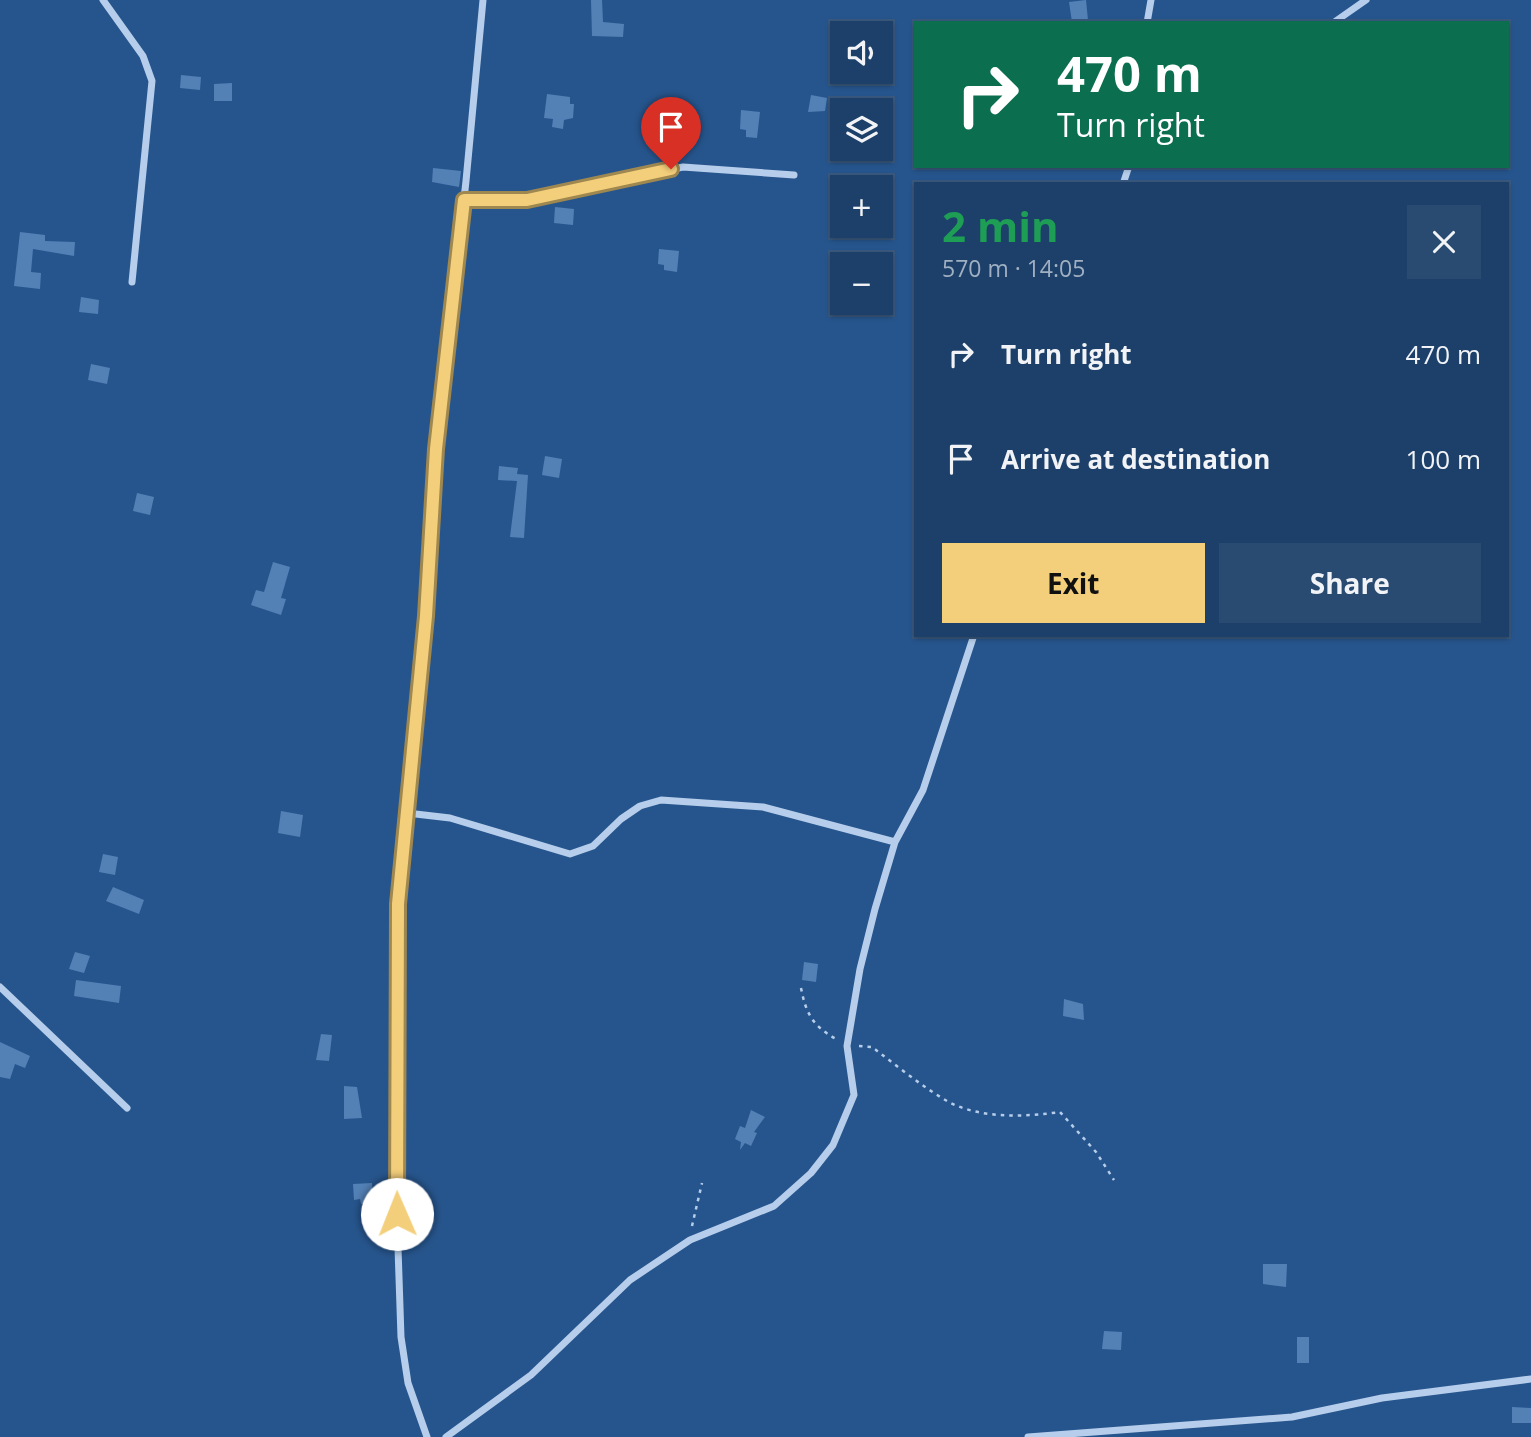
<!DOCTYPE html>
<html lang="en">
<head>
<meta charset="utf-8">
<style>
	body { margin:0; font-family:"Open Sans",sans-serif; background:#294b72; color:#f1f3f6; height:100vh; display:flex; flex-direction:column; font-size:26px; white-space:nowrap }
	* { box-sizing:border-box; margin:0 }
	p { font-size:23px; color:#a0afc1 }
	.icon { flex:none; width:38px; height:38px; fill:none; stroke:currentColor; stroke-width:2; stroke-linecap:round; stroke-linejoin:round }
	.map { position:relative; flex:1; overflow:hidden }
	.sheet { position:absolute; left:914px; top:182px; width:595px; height:455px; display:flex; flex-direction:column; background:#1c406a; border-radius:0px; box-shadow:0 2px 5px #0004,0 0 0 2px #3a597e }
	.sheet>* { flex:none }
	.top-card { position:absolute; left:914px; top:21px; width:595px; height:147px; border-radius:0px; box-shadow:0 2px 5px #0004,0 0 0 2px #3a597e; background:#0b6e4f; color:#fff; overflow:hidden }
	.controls { position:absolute; left:830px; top:21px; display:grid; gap:14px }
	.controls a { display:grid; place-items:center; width:63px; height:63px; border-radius:0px; background:#1c406a; box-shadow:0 2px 5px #0004,0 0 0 2px #3a597e; font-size:35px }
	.pin { position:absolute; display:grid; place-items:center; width:60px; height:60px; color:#fff; margin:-72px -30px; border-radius:50% 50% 50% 0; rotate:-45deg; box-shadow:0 0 7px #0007 }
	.pin .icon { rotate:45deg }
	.me { position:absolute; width:77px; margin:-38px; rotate:359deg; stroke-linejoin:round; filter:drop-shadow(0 0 5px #0008) }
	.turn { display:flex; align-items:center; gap:24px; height:147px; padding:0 28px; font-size:32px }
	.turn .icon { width:91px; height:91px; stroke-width:2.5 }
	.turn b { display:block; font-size:49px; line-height:60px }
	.round { display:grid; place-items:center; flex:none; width:74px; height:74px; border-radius:0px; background:#294b72 }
	.head { display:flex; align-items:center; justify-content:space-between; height:119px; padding:0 28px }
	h1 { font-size:42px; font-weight:700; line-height:52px; color:#1e9e55 }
	.action { display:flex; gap:14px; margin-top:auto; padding:14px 28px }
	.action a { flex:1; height:80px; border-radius:0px; background:#f4cf7b; color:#111; font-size:28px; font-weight:700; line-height:80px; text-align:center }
	.action a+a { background:#294b72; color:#f1f3f6 }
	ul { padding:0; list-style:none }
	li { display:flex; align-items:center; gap:21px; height:105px; padding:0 28px }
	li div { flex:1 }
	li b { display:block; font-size:26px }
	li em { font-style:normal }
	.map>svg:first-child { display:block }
	.building { fill:#5381b6 }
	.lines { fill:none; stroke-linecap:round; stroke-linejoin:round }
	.path { stroke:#b6ceeb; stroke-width:2.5; stroke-dasharray:3.5 5; stroke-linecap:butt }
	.minor { stroke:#b6ceeb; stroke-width:7 }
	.route-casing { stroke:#9f8750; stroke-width:18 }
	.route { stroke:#f4cf7b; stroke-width:12 }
</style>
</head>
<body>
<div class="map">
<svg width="1531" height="1437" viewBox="0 0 1531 1437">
	<rect width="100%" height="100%" fill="#26558d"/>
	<path class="building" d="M591 0H602L603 22 624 24 623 37 592 36Z
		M1086 0 1088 20 1072 22 1069 2Z
		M181 75 201 77 200 90 180 88Z
		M232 83V101H214V84Z
		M547 94 570 97V104H574L573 118 564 120 563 129 552 127 553 119 544 118Z
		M811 95 827 98 825 111 808 112Z
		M741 110 760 112 757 138 746 137V130L740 129Z
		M433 168 461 171 459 187 432 182Z
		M555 207 574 209 573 225 554 223Z
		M20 232 45 235V241L75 242 74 256 33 249 31 272 41 273 40 289 14 286Z
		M659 249 679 251 677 272 664 270V265L658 264Z
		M81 297 99 300 98 314 79 312Z
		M91 364 110 368 107 384 88 380Z
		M545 456 562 459 559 478 542 475Z
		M499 466 518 468 517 474 528 475 524 538 510 537 517 481 498 480Z
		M137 493 154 497 150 515 133 511Z
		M273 562 290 567 281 598 286 599 281 615 251 605 256 590 264 592Z
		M281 811 303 815 300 837 278 833Z
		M103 854 118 857 115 875 99 872Z
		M113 887 144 900 139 914 106 901Z
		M75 952 90 956 84 973 69 969Z
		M804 962 818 964 816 982 802 980Z
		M76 980 121 986 119 1003 74 996Z
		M1064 999 1083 1004 1084 1020 1063 1016Z
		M321 1034 332 1035 329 1061 316 1060Z
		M0 1042 30 1056 25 1068 15 1064 10 1079 0 1077Z
		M344 1086 357 1087 362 1118 344 1119Z
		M751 1110 765 1117 754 1132 757 1133 751 1146 745 1143 740 1150 741 1142 735 1139 740 1126 745 1128Z
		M372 1183 373 1204H361L360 1199 354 1200 353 1184Z
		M1263 1264H1287L1286 1287 1263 1284Z
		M1104 1331 1122 1332 1121 1350 1102 1349Z
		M1297 1337H1309V1363H1297Z
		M1512 1407 1531 1408V1423H1512Z"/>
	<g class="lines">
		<path class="path" d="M801 988C806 1014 813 1026 836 1039
			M859 1046 872 1047C896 1065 921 1086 947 1101 979 1119 1025 1117 1060 1112L1096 1152 1114 1180
			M692 1226 702 1183"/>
		<path class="minor" d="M103 0 143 56 152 81 132 282
			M1147 23 1151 0
			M1333 23 1366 0
			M1123 184 1129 166
			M464 200H527L683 167 794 175
			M407 813 450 818 570 854 593 846 621 819 640 806 661 800 763 807 895 842
			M0 987 127 1108
			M427 1437 408 1383 401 1337 396 1188 397 924 426 616 436 449 466 181 483 0
			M446 1437 531 1375 630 1280 690 1240 774 1206 811 1173 833 1145 854 1095 847 1046 860 969 875 909 895 842 923 790 974 635
			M1028 1437 1292 1417 1382 1398 1531 1379"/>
	</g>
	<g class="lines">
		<defs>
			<path id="route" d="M397 1214 398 904 426 616 436 449 464 200H527L671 169"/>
		</defs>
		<use href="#route" class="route-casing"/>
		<use href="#route" class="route"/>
	</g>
</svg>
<div class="controls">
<a><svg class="icon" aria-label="sound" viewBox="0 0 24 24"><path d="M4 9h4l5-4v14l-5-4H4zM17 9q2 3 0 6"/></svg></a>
<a><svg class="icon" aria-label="layers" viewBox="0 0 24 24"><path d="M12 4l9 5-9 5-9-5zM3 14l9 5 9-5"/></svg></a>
<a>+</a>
<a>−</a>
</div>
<div class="pin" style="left:671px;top:169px;background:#d93025"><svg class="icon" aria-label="arrive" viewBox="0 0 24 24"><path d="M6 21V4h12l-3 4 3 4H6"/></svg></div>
<svg class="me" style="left:397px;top:1214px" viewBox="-20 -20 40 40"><circle r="19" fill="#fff"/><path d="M0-13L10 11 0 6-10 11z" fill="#f4cf7b"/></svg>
<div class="top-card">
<div class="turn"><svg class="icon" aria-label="right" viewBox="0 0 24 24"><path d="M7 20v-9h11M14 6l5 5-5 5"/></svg><div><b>470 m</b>Turn right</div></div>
</div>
<section class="sheet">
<div class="head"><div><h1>2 min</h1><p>570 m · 14:05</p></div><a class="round"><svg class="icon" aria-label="close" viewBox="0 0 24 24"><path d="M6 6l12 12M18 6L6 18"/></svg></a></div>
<ul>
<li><svg class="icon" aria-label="right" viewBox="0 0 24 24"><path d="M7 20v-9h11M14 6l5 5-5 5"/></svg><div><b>Turn right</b></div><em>470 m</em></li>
<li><svg class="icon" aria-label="arrive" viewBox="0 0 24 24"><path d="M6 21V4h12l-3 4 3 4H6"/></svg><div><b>Arrive at destination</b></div><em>100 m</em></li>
</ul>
<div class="action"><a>Exit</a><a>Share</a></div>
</section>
</div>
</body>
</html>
